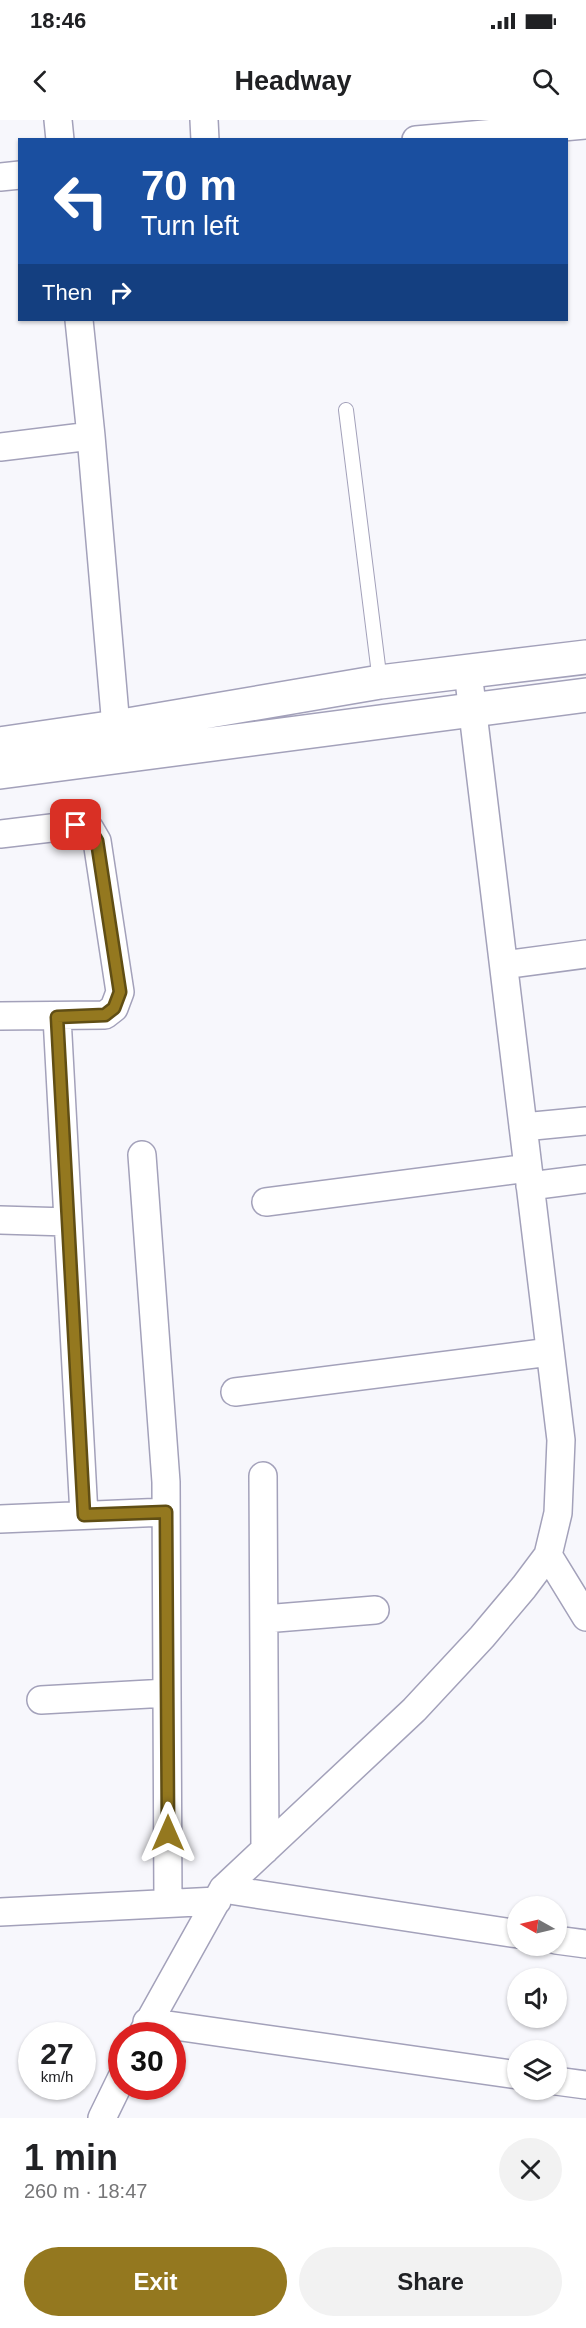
<!DOCTYPE html>
<html lang="en">
<head>
<meta charset="utf-8">
<style>
	body { margin:0; font-family:Arial,sans-serif; background:#f2f2f2; color:#202124; height:100vh; display:flex; flex-direction:column; font-size:22px; white-space:nowrap }
	* { box-sizing:border-box; margin:0 }
	p { font-size:20px; color:#757577 }
	.icon { flex:none; width:33px; height:33px; fill:none; stroke:currentColor; stroke-width:2; stroke-linecap:round; stroke-linejoin:round }
	.map { position:relative; height:1998px; overflow:hidden }
	.panel { display:flex; flex-direction:column; background:#fff; flex:1 }
	.panel>* { flex:none }
	.guide { position:absolute; left:18px; top:18px; width:550px; height:183px; border-radius:0px; box-shadow:0 2px 4px #0004; background:#1a4fa0; color:#fff; overflow:hidden }
	.needle { width:39px; rotate:278deg }
	.controls { position:absolute; left:507px; top:1776px; display:grid; gap:12px }
	.controls a { display:grid; place-items:center; width:60px; height:60px; border-radius:50%; background:#fff; box-shadow:0 2px 4px #0004; font-size:30px }
	.speed { position:absolute; left:18px; top:1902px; display:flex; gap:12px; font-size:30px; font-weight:700; text-align:center }
	.speed>* { display:grid; place-content:center; width:78px; height:78px; border-radius:50%; background:#fff; box-shadow:0 2px 4px #0004; line-height:1 }
	.speed small { font-size:15px; font-weight:400 }
	.speed .limit { border:9px solid #d22; background:#fff; color:#111 }
	.pin { position:absolute; display:grid; place-items:center; width:51px; height:51px; color:#fff; margin:-26px; border-radius:12px; box-shadow:0 3px 9px #0006 }
	.me { position:absolute; width:66px; margin:-33px; rotate:0deg; stroke-linejoin:round; filter:drop-shadow(0 0 4px #0008) }
	.turn { display:flex; align-items:center; gap:21px; height:126px; padding:0 24px; font-size:27px }
	.turn .icon { width:78px; height:78px; stroke-width:2.5 }
	.turn b { display:block; font-size:42px; line-height:51px }
	.then { display:flex; align-items:center; height:57px; padding:0 24px; background:#0003; gap:12px; font-size:22px }
	.round { display:grid; place-items:center; flex:none; width:63px; height:63px; border-radius:32px; background:#f2f2f2 }
	.summary { display:flex; align-items:center; justify-content:space-between; height:102px; padding:0 24px }
	h1 { font-size:36px; font-weight:600; line-height:45px }
	.primary-button { display:flex; gap:12px; margin-top:auto; padding:12px 24px }
	.primary-button a { flex:1; height:69px; border-radius:36px; background:#94781f; color:#fff; font-size:24px; font-weight:600; line-height:69px; text-align:center }
	.primary-button a+a { background:#f2f2f2; color:#202124 }
	.status { display:flex; justify-content:space-between; align-items:center; height:42px; padding:0 30px; background:#fff; direction:ltr }
	.status svg { height:16px; fill:currentColor }
	header { display:flex; justify-content:space-between; align-items:center; height:78px; padding:0 24px; background:#fff; font-size:27px; font-weight:600 }
	.map>svg:first-child { display:block }
	.lines { fill:none; stroke-linecap:round; stroke-linejoin:round }
	.service-casing { stroke:#a3a1ba; stroke-width:16 }
	.minor-casing { stroke:#a3a1ba; stroke-width:30 }
	.tertiary-casing { stroke:#a3a1ba; stroke-width:36 }
	.service { stroke:#fff; stroke-width:14 }
	.minor { stroke:#fff; stroke-width:27 }
	.tertiary { stroke:#fff; stroke-width:33 }
	.route-casing { stroke:#604e14; stroke-width:15 }
	.route { stroke:#94781f; stroke-width:10 }
</style>
</head>
<body>
<div class="status"><b>18:46</b><svg viewBox="0 0 49 12"><path d="M0 12V9h3v3zM5 12V6h3v6zM10 12V3h3v9zM15 12V0h3v12zM26 1h20v11H26zM47 4h2v5h-2z"/></svg></div>
<header><svg class="icon" aria-label="back" viewBox="0 0 24 24"><path d="M15 5l-7 7 7 7"/></svg>Headway<svg class="icon" aria-label="search" viewBox="0 0 24 24"><circle cx="10" cy="10" r="6"/><path d="M15 15l6 6"/></svg></header>
<div class="map">
<svg width="586" height="1998" viewBox="0 0 586 1998">
	<rect width="100%" height="100%" fill="#f7f7fc"/>
	<g class="lines">
		<defs>
			<path id="service" d="M346 290 380 562"/>
			<path id="minor" d="M58 0 60 20
				M204 0 205 20
				M416 20 586 5
				M0 57 20 55
				M79 200 91 316 116 607
				M0 327 91 316
				M0 714 76 705 90 709 97 721 120 872 114 888 105 895 0 896
				M504 845 586 834
				M57 897 84 1395
				M523 1007 586 1001
				M142 1035 166 1362 168 1783
				M530 1066 586 1059
				M266 1082 528 1048
				M0 1100 68 1102
				M235 1272 550 1232
				M263 1356 265 1730
				M0 1399 166 1392
				M548 1435 586 1497
				M264 1499 375 1490
				M41 1580 167 1573
				M223 1769 518 1814
				M0 1792 217 1781
				M556 1820 586 1824
				M147 1902 518 1955
				M141 1916 223 1769 414 1590 482 1517 524 1467 548 1435 558 1393 561 1320 468 552
				M556 1961 586 1965
				M102 1998 122 1957"/>
			<path id="tertiary" d="M0 624 116 607 380 562 586 537
				M0 652 586 575"/>
		</defs>
		<use href="#service" class="service-casing"/>
		<use href="#minor" class="minor-casing"/>
		<use href="#tertiary" class="tertiary-casing"/>
		<use href="#service" class="service"/>
		<use href="#minor" class="minor"/>
		<use href="#tertiary" class="tertiary"/>
	</g>
	<g class="lines">
		<defs>
			<path id="route" d="M76 705 90 709 97 721 120 872 114 888 105 895 57 897 84 1395 166 1392 168 1713"/>
		</defs>
		<use href="#route" class="route-casing"/>
		<use href="#route" class="route"/>
	</g>
</svg>
<div class="controls">
<a><svg class="needle" viewBox="-14 -14 28 28"><path d="M0-13l5 13h-10z" fill="#e53935"/><path d="M0 13l5-13h-10z" fill="#757577"/></svg></a>
<a><svg class="icon" aria-label="sound" viewBox="0 0 24 24"><path d="M4 9h4l5-4v14l-5-4H4zM17 9q2 3 0 6"/></svg></a>
<a><svg class="icon" aria-label="layers" viewBox="0 0 24 24"><path d="M12 4l9 5-9 5-9-5zM3 14l9 5 9-5"/></svg></a>
</div>
<div class="speed"><div>27<small>km/h</small></div><div class="limit">30</div></div>
<div class="pin" style="left:76px;top:705px;background:#d93025"><svg class="icon" aria-label="arrive" viewBox="0 0 24 24"><path d="M6 21V4h12l-3 4 3 4H6"/></svg></div>
<svg class="me" style="left:168px;top:1713px" viewBox="-20 -20 40 40"><path d="M0-17L14 15 0 8-14 15z" fill="#94781f" stroke="#fff" stroke-width="4"/></svg>
<div class="guide">
<div class="turn"><svg class="icon" aria-label="left" viewBox="0 0 24 24"><path d="M17 20v-9H6M10 6l-5 5 5 5"/></svg><div><b>70 m</b>Turn left</div></div>
<div class="then">Then<svg class="icon" aria-label="right" viewBox="0 0 24 24"><path d="M7 20v-9h11M14 6l5 5-5 5"/></svg></div>
</div>
</div>
<section class="panel">
<div class="summary"><div><h1>1 min</h1><p>260 m · 18:47</p></div><a class="round"><svg class="icon" aria-label="close" viewBox="0 0 24 24"><path d="M6 6l12 12M18 6L6 18"/></svg></a></div>
<div class="primary-button"><a>Exit</a><a>Share</a></div>
</section>
</body>
</html>
